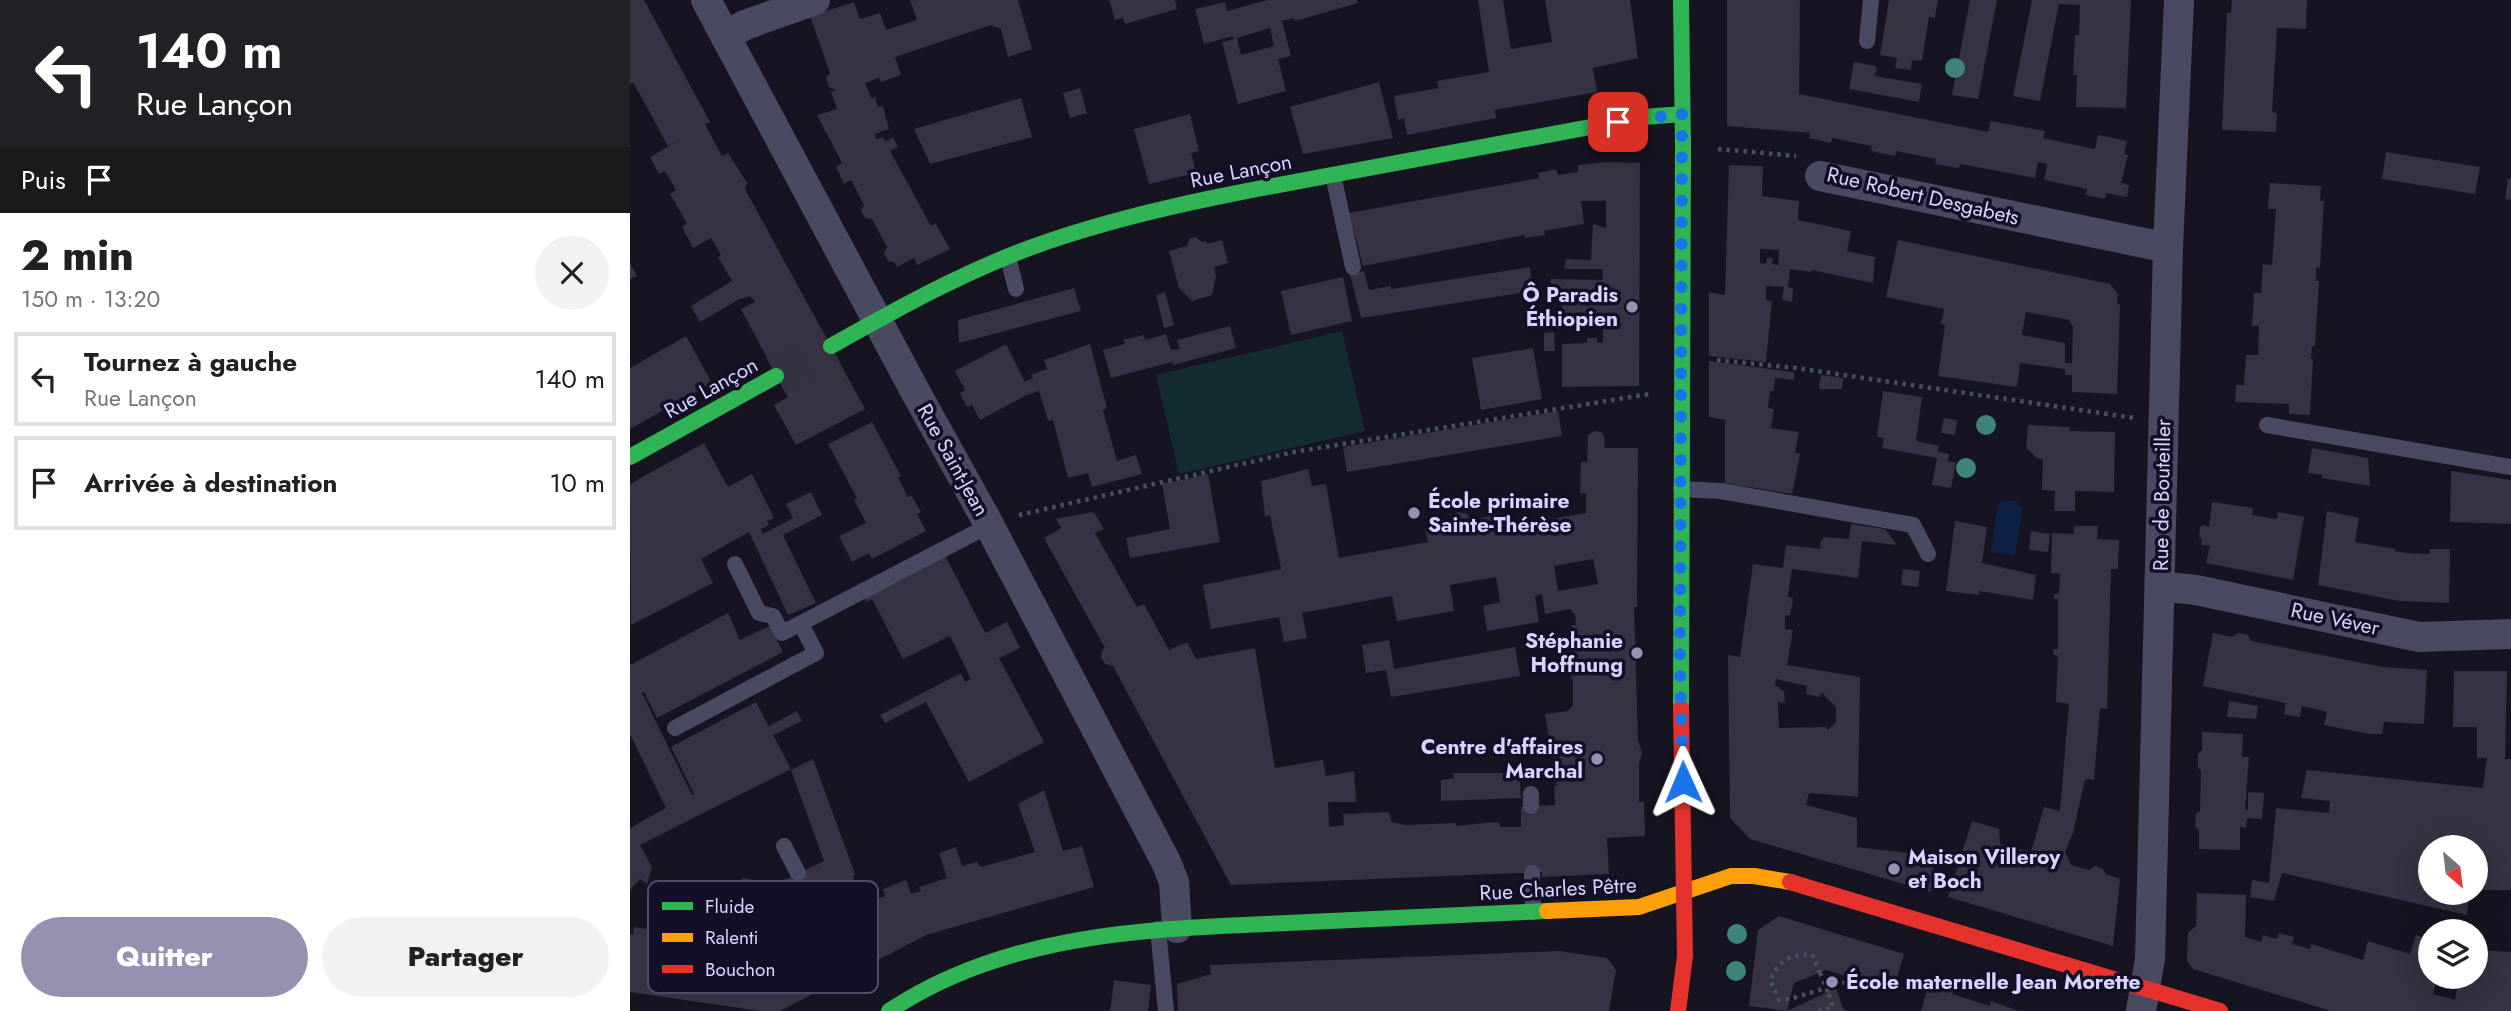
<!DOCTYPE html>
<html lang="fr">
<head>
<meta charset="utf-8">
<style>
	body { margin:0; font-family:Jost,sans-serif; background:#f2f2f2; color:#202124; height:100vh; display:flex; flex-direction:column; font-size:26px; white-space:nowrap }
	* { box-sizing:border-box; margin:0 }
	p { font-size:23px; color:#757577 }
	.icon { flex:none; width:38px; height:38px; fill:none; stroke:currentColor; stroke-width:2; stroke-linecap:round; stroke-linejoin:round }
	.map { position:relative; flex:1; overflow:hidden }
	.sheet { display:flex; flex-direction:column; background:#fff; width:630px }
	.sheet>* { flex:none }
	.guide { background:#202124; color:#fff; overflow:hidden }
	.needle { width:46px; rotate:152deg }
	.tools { position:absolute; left:1788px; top:835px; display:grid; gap:14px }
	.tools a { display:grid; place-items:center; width:70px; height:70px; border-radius:50%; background:#fff; box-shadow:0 7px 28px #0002; font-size:35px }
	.pin { position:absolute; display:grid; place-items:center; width:60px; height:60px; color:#fff; margin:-30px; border-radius:14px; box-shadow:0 4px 10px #0006 }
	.me { position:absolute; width:77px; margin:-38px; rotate:359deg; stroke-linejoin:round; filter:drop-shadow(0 0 5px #0008) }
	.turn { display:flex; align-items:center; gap:24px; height:147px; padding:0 21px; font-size:32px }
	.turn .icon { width:91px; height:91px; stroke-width:2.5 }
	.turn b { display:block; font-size:49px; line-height:60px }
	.then { display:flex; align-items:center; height:66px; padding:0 21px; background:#0003; gap:14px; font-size:26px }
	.round { display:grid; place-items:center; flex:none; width:74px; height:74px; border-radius:37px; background:#f2f2f2 }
	.head { display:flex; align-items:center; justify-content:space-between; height:119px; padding:0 21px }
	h1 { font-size:42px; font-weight:800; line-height:52px }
	.primary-button { display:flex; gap:14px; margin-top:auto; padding:14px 21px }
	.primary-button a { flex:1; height:80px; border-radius:42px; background:#9591b1; color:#fff; font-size:28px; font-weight:800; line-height:80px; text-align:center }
	.primary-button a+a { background:#f2f2f2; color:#202124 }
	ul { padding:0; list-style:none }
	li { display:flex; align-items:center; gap:21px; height:94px; margin:0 14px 10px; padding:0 7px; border:4px solid #e0e0e0; border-radius:0px }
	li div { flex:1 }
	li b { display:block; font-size:26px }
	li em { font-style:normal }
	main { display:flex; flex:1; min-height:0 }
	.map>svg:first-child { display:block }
	.green { fill:#132c2d }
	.water { fill:#0d2144 }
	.building { fill:#343243; fill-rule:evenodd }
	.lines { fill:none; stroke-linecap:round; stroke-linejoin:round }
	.secondary-tunnel { stroke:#333142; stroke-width:38; stroke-dasharray:38 19; stroke-linecap:butt }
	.path { stroke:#44505f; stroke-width:4.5; stroke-dasharray:3.5 5; stroke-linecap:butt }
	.lane { stroke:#4a4962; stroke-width:16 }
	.street { stroke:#4a4962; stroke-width:30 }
	.fast { stroke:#30b455; stroke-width:16 }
	.slow { stroke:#ff9f0a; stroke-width:16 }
	.jam { stroke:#e5322d; stroke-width:16 }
	.path-bridge { stroke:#44505f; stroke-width:4.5; stroke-dasharray:3.5 5; stroke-linecap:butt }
	.tree { fill:#3e8478 }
	.route { stroke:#1a73e8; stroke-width:12; stroke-dasharray:0 21.6 }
	.poi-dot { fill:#9591b1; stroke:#130f26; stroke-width:2.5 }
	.labels { text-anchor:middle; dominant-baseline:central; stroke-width:7; stroke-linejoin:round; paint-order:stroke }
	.street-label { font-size:21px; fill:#d9d4ff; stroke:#130f26 }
	.poi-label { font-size:21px; font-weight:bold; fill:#d9d4ff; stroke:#130f26; text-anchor:end }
	.key { fill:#130f26; stroke:#4e4a67; stroke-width:2 }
	.key-label { font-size:19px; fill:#d9d4ff }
</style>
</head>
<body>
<main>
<section class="sheet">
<div class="guide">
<div class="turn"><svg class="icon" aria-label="left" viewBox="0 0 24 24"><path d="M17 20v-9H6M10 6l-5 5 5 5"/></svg><div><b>140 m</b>Rue Lançon</div></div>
<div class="then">Puis<svg class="icon" aria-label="arrive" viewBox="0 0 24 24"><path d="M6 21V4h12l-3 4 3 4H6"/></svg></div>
</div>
<div class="head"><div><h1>2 min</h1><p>150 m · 13:20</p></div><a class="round"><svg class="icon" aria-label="close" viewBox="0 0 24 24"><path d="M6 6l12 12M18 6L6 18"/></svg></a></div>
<ul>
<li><svg class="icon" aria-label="left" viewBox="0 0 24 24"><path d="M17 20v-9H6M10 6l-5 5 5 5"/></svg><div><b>Tournez à gauche</b><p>Rue Lançon</p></div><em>140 m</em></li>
<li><svg class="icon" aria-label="arrive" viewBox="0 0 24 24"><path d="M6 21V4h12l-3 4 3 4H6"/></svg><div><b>Arrivée à destination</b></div><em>10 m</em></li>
</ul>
<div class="primary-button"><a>Quitter</a><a>Partager</a></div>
</section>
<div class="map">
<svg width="1881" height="1011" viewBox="0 0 1881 1011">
	<rect width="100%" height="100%" fill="#161421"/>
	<path class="green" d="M712 331 735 431 549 474 526 375Z"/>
	<path class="water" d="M1377 500 1385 501 1393 508 1385 555 1361 552 1368 504Z"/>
	<path class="building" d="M0 0H14L80 122 75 124 92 156 98 153 114 178 117 183 115 189 235 409 166 445 144 405 158 397 111 309 125 302 124 300 120 296 108 300 70 322 61 306 102 281 88 257 91 255 81 238 63 248 52 227 57 223 40 194 46 190 35 171 29 174 20 157 55 137 38 146 3 82 0 84Z
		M280 0H388L402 49 378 57 371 29 361 25 265 57 271 75 251 82 249 78 235 83 242 99 245 97 248 107 253 106 259 129 245 134 246 139 253 137 255 142 263 137 268 147 260 151 301 226 305 223 320 249 287 265 284 258 267 267 264 262 258 261 254 253 257 247 242 219 235 218 231 210 234 205 221 180 214 184 206 167 212 163 187 115 207 109 201 92 206 90 199 87 196 78 200 73 180 16 224 2 230 19 250 13 256 30 287 20Z
		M479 0H545L547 9 495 24 493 18 485 20Z
		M637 0H727L728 3 665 21 664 18 652 21 661 56 648 59 656 91 608 104 592 42 604 39 603 36 574 44 565 9 595 2 597 11ZM640 28 644 46 611 55 607 38Z
		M848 0H873L881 49 922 42 915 0H1000L1008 58 963 68 967 92 865 110 866 118 777 135 774 118 768 120 764 96 809 88 807 81 859 72Z
		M1097 0H1170L1169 94 1358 132 1361 121 1415 131 1413 138 1465 149 1468 135 1497 141 1494 154 1498 155 1491 183 1499 185 1497 197 1476 193 1475 199 1456 195 1457 189 1414 180 1417 164 1408 162 1405 178 1330 164 1329 168 1305 164 1306 159 1266 151 1265 156 1241 151 1242 146 1202 138 1201 143 1179 138 1180 133 1097 126Z
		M1259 0H1308L1305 18 1299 17 1292 61 1282 60 1281 70 1265 68 1267 58 1250 55Z
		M1340 0H1367L1348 99 1322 95Z
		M1402 0H1501L1496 108 1446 107 1447 75H1443L1445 35H1449L1450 5 1429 4 1410 101 1383 96Z
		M1602 0H1677L1676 29 1647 28 1642 112 1647 113 1646 132 1592 130 1597 13H1601Z
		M1224 62 1245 66 1247 68 1245 76 1292 84 1289 102 1219 89Z
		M749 82 763 138 673 154 660 107Z
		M450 88 457 113 440 118 433 93Z
		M391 98 402 137 300 164 284 129Z
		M560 114 569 151 561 153 566 173 519 184 504 129Z
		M1756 152 1850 167 1845 194 1752 179Z
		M976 162 1010 163 1009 386 932 387V344L957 343V338H967V343L973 342V321H932V298H921V279L973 280 972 269H934L936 259 961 260 963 224 976 228V201H951L954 224 914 231 915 235 895 238V235L733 266 719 213 909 178 908 173 926 169 928 175 948 172V165Z
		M1099 165 1133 166 1132 196 1169 201 1168 220 1221 231 1217 251 1245 257 1243 283 1182 270 1181 272 1160 269 1158 287 1163 288 1162 302 1152 300 1154 287 1136 286V300L1142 301 1136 362 1079 356V292L1095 295ZM1130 249 1149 250 1148 265 1142 264 1143 258H1137L1136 264 1130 263Z
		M1878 178 1881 179V200L1875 199Z
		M1640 183 1691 186 1690 201H1694L1690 268 1686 267V281H1689L1685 346H1682L1681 359H1683L1680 415 1659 414V404L1605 402 1606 385H1614L1616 355H1628L1629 326H1622L1624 293H1631L1633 264 1642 265 1646 209H1638Z
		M566 237 572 242 576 241 577 244 592 240 598 263 584 267 586 277 582 295 562 301 549 288 539 251 557 246 559 239Z
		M1268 240 1480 284 1488 294 1487 304H1490L1487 394 1442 392V375H1435V369L1390 363 1387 387 1308 376 1315 325 1311 324 1314 309 1256 297ZM1396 312 1439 320 1443 327 1442 363H1435V343L1392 335Z
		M0 263 7 276 0 279Z
		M900 267 903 291 731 318 720 274 734 271 739 290 761 286V289Z
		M713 277 722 321 661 335 651 291Z
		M444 288 451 311 329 343 328 320Z
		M535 292 544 325 534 328 526 295Z
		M600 326 606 348 543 365 542 362 481 378 473 350 495 344 493 340 514 335 515 340 536 334 541 350 550 349 547 340Z
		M924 332 925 351H914V333Z
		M56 336 82 383 0 429V368Z
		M376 344 395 382 403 378 401 375 417 369 414 360 460 344 477 408 473 410 487 461 506 455 512 474 462 487 458 473 438 478 423 420 418 421 409 391 397 395 350 420 342 405 337 407 330 393 335 390 325 371Z
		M903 348 912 399 851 410 842 358Z
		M1079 361 1164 372V380L1145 378 1144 391H1140L1138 408 1144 409 1141 428 1169 432 1165 453 1170 454 1162 494 1095 483V420L1079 417Z
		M1191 375 1213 378 1212 389H1189Z
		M1253 391 1292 397 1286 441 1309 446 1308 452 1319 454 1318 461 1326 463 1321 488 1302 485 1307 458 1252 448 1254 438 1247 437Z
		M928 411 932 436 717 472 713 447Z
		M1314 418 1327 420 1325 435 1311 433Z
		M242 422 271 476 268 477 278 497 281 495 291 512 287 514 296 531 242 559 239 553 222 562 209 536 236 523 224 500 227 498 198 444Z
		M1398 425 1440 427 1439 431 1485 432 1484 492 1445 491V511H1424L1425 491 1412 490 1413 459 1407 458 1396 448Z
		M964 431 971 432 974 436 975 448H1008L1007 607H1004L1008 740 1012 753 1009 764V802H1014L1015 836 977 838 979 874 912 877V872L601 885 483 666 475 664 471 658 472 650 475 648 414 538 431 528 426 519 462 512 465 514 474 529 465 533 507 607 514 604 539 650 557 642 566 659 625 648 645 768 693 760 696 776 724 771 726 802H698L699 827 714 825 713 814 757 812 760 814 761 822 776 825 826 823V826L865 822 870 823V827H891V807L925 805 924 786H927L915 714 938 711 943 705V679H941L942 625H946L945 614 940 609 915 614 912 594 905 596 909 622 857 631 853 606 870 602 866 577 820 585 824 611 767 621 762 596 672 613 677 638 654 642 649 617 581 629 573 585 651 569 640 515 635 517 631 481 678 469 682 486 696 484 709 558 798 542 795 529 821 524 823 514 828 512 837 514 841 520 866 515 869 528 956 513V493H950L951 462H957L958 435ZM963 559 968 584 928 591 924 566Z
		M74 443 98 487 122 474 144 518 137 521 139 525 131 529 133 534 163 518 156 504 181 492 192 515 153 535 186 603 158 615 119 532 71 559 83 583 1 625 0 484Z
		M1682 448 1738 458 1740 486 1692 478V475L1678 473Z
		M1821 471 1881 480V524L1820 522Z
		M578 474 590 542 500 558 496 538 540 529 532 484Z
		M1582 502 1623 508 1622 515 1647 519 1648 512 1674 517 1663 580 1576 563 1580 546 1571 545 1572 539 1569 537 1570 527 1573 525 1579 527Z
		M1697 511 1729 518 1725 542 1765 549V551L1777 553 1799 554 1800 549H1820L1819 603 1769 601 1688 585Z
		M1325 521 1357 527 1352 563 1406 575 1403 600 1349 591V595L1316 591Z
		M1221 524 1255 529 1267 545 1232 541 1228 578 1162 569 1158 596 1163 599 1160 615 1155 616V629L1163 630 1157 665 1230 677 1228 797 1179 793 1176 805 1227 818V847L1304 856 1301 892 1120 839 1100 818 1098 655 1110 657 1123 564 1153 568 1156 545 1191 549 1190 543 1194 537 1219 539ZM1146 679 1177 686 1176 694 1189 697 1192 693 1206 707V722L1198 730 1196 727 1149 728 1148 702 1155 703 1154 691 1145 685Z
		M1444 526H1468L1467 539 1489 540 1488 569H1481L1477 709 1470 708 1464 780 1455 779 1443 833 1435 852 1441 865 1459 870 1465 866 1473 869 1476 874 1490 879 1483 946 1318 897 1342 821 1369 829 1370 844 1401 852 1414 807 1430 811 1439 704 1426 702 1428 656 1424 655 1423 649H1428V599H1424V594H1429L1430 574 1421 573 1422 533 1444 534Z
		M1401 531 1420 534 1418 552 1399 550Z
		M315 555 355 633 377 622 390 648 369 658 414 742 339 782 296 702 255 723 250 715 331 673 335 682 341 679 320 636 273 659 242 599 236 602 234 597Z
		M1273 569 1290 571 1288 587 1271 585Z
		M98 613 110 640 140 626 153 652 27 718 14 692 12 693 62 795 64 794 41 747 126 702 161 769 10 845 22 867 17 884 10 879 0 890V828L36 808 0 734V665Z
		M1583 633 1602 637 1608 633 1618 635 1621 641 1753 667 1797 670 1794 724 1754 722 1752 734H1739L1694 725 1697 712 1689 710 1672 706 1670 717 1654 714 1656 703 1573 686Z
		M759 640 764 669 885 647 890 676 761 697 756 670 736 673 732 645Z
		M1824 671H1877L1875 759H1881V890H1846V847H1801V892H1839L1837 915 1652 873 1644 901 1620 897 1622 880 1639 883 1646 808 1699 813 1700 801 1671 798 1677 770 1853 788 1857 758H1847V727H1823Z
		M1599 701 1628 706 1626 719 1597 717Z
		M167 711 172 721 143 735 139 726Z
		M1572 732 1613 734 1612 757H1619L1615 809 1618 810V792L1634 793 1632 819 1617 818 1616 828 1610 827V850L1569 849V830L1565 826 1566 814 1570 811 1571 771 1568 767V754L1572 750Z
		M183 759 225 874 223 876 226 885 222 898 224 903 239 897 241 901 255 896 253 889 276 880 281 894 291 891 289 887 317 878 309 853 326 847 332 866 347 862 351 867 405 852 388 804 414 790 433 851 452 846 464 887 296 935 150 1011H130L0 992V934L3 935 4 927 49 933 51 934 50 943 61 945 62 935 88 939 87 949 119 954 122 952 131 953 134 956 139 955 213 916 204 888 152 914 108 908 112 878 146 884 194 861 161 770Z
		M823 773H881L890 781 891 798 811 801V780L824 778Z
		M1567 893 1616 895 1615 937 1631 942 1633 935 1647 939 1649 933 1664 937 1662 944 1680 949 1681 944 1733 960 1738 941 1780 954 1786 935 1801 940V976H1808L1803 994 1825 1000 1829 976H1846V950L1881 952V1011H1701L1563 969 1557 961 1558 932 1566 926Z
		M1149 916 1274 954 1263 990 1196 970 1164 983 1157 1011 1119 1006 1128 930Z
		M929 951 977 958 986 970 979 1011H548L547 984 581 974 580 965Z
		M484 980 521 985 518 1011H480Z
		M1299 983 1323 990 1322 994 1360 1006 1361 1001 1389 1011H1291Z
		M1206 988 1213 1008 1217 1011H1157Z"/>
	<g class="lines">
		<path class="secondary-tunnel" d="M146 376 201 346"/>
		<path class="path" d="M1088 149 1166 156
			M1087 360 1166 368 1505 418
			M389 515 664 452 1019 394
			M1190 973 1182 954C1157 956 1152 958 1140 980L1149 1000 1160 999 1216 982
			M1188 1011 1203 1007 1198 992"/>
		<path class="lane" d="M1237 41 1241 0
			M703 175 723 267
			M378 257 386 289
			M1637 425 1881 467
			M1051 489 1091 491 1283 525 1298 554
			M105 564 129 613 143 616 152 633 360 525
			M45 728 186 653 171 624
			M901 794V806
			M154 846 168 873
			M902 873 903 912
			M528 929 536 1011"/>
		<path class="street" d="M76 0 285 391 356 519 536 862 544 882 547 928
			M95 36 115 25 185 0
			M1190 176 1538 248
			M1530 586 1566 590 1789 637 1881 634
			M1511 1011 1520 959 1538 248 1549 0"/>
		<path class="fast" d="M201 346C267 309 333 272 405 246 503 211 605 193 707 174 810 155 912 136 1014 117L1052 114
			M0 457 146 376
			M1051 708 1053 145 1051 0
			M259 1011C377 932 520 929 657 923 743 919 830 915 917 911"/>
		<path class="slow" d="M917 911 1009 907 1101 876H1124L1160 882"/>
		<path class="jam" d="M1160 882 1590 1011
			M1048 1011 1055 956 1051 708"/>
		<path class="path-bridge" d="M1190 973 1198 992"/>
	</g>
	<g class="tree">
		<circle cx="1325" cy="68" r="10"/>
		<circle cx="1356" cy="425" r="10"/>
		<circle cx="1336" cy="468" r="10"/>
		<circle cx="1107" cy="934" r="10"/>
		<circle cx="1106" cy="971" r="10"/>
	</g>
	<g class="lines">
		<path class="route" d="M988 122 1052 114 1050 664 1053 782"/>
	</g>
	<g class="poi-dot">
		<circle cx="1002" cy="307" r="7"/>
		<circle cx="784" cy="513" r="7"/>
		<circle cx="1007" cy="653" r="7"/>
		<circle cx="967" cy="759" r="7"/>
		<circle cx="1264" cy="869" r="7"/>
		<circle cx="1202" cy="982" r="7"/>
	</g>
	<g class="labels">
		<g class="street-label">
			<text transform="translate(611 171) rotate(-11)">Rue Lançon</text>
			<text transform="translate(1293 196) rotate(13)">Rue Robert Desgabets</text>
			<text transform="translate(81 388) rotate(-29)">Rue Lançon</text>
			<text transform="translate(323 460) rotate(61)">Rue Saint-Jean</text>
			<text transform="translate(1532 495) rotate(-89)">Rue de Bouteiller</text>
			<text transform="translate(1705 619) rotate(12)">Rue Véver</text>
			<text transform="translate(928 889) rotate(-3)">Rue Charles Pêtre</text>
		</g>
		<g class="poi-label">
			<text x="988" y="295">Ô Paradis<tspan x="988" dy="24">Éthiopien</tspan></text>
			<text x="798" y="501" text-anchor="start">École primaire<tspan x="798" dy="24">Sainte-Thérèse</tspan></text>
			<text x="993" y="641">Stéphanie<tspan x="993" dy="24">Hoffnung</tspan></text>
			<text x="953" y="747">Centre d'affaires<tspan x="953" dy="24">Marchal</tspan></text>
			<text x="1278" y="857" text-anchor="start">Maison Villeroy<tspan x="1278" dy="24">et Boch</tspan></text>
			<text x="1216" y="982" text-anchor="start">École maternelle Jean Morette</text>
		</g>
	</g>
	<rect x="18" y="881" width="230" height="112" rx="10" class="key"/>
	<rect x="32" y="902" width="31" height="8" fill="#30b455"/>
	<rect x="32" y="933" width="31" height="9" fill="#ff9f0a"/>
	<rect x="32" y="965" width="31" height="8" fill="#e5322d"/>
	<g class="key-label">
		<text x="75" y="913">Fluide</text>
		<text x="75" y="944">Ralenti</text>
		<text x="75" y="976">Bouchon</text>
	</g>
</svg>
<div class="tools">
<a><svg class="needle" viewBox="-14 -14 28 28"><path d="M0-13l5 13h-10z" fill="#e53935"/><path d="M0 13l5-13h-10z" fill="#757577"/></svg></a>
<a><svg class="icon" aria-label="layers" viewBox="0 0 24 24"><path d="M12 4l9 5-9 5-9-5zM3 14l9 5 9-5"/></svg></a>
</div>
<div class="pin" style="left:988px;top:122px;background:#d93025"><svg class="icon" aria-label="arrive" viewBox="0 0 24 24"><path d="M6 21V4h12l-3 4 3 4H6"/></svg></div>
<svg class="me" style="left:1053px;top:782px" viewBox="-20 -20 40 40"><path d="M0-17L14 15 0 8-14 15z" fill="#1a73e8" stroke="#fff" stroke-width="4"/></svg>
</div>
</main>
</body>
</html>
